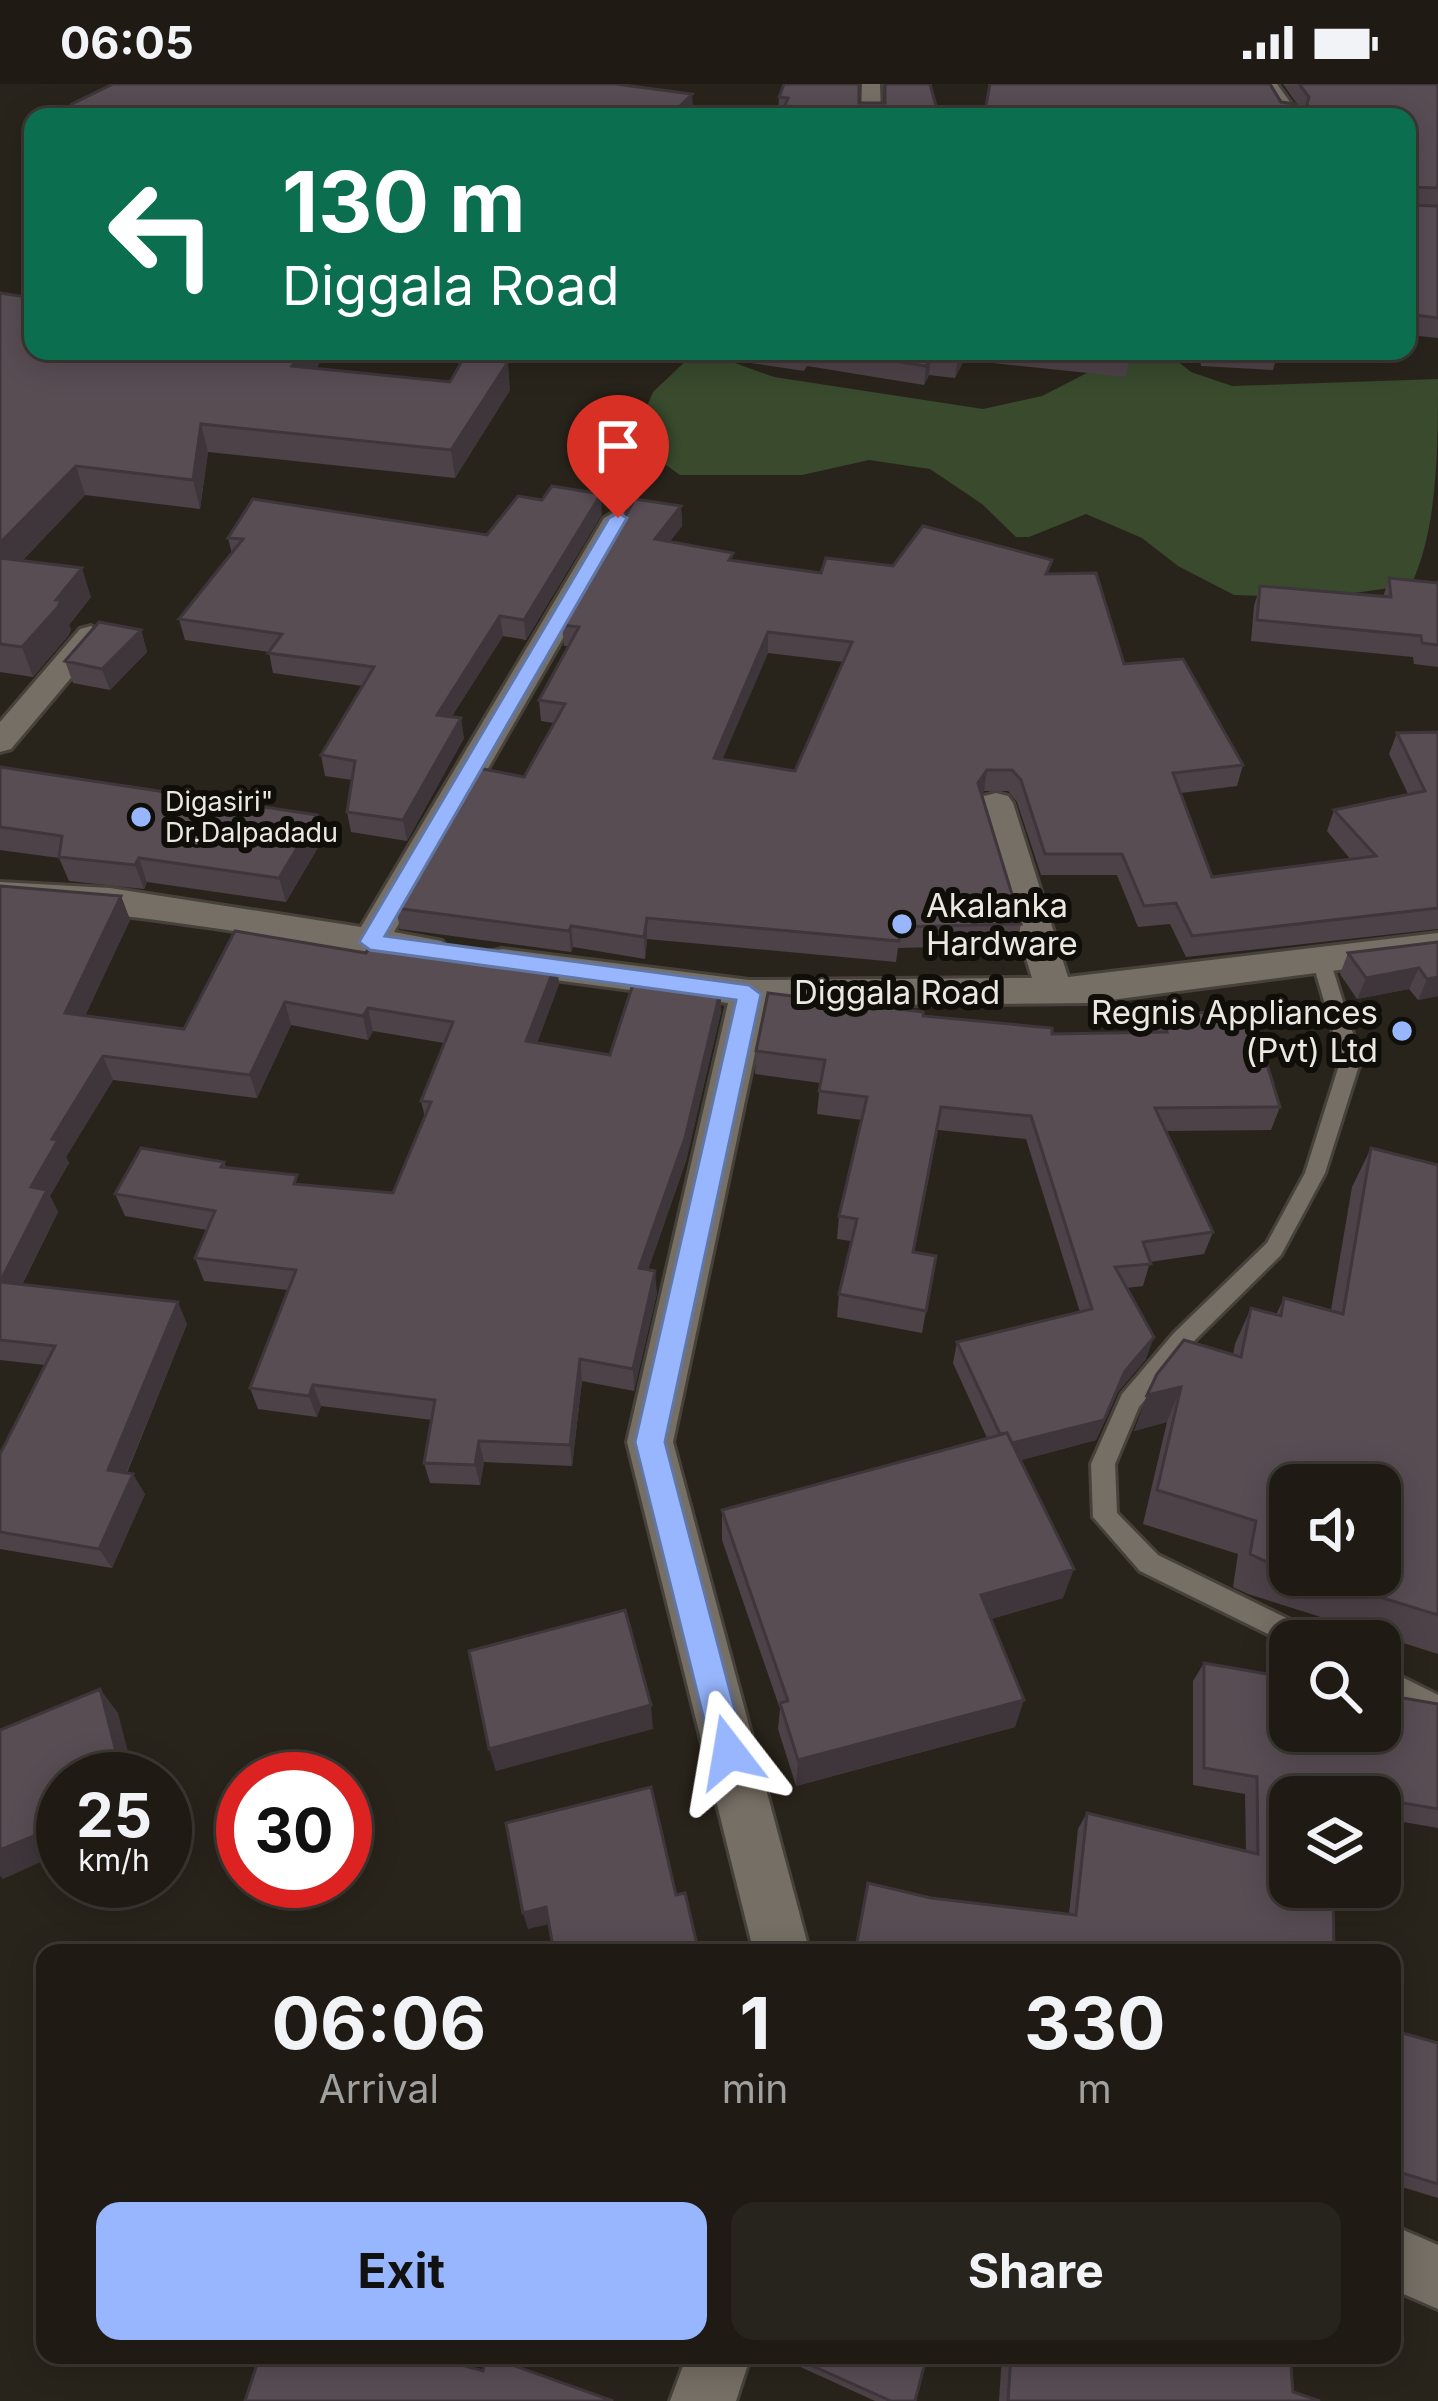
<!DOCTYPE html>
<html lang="en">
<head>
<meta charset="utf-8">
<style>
	body { margin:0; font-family:Inter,sans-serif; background:#27241d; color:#f1f3f6; height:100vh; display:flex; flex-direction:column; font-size:45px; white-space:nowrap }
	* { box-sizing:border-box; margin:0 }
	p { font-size:39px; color:#a1a1a0 }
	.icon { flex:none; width:66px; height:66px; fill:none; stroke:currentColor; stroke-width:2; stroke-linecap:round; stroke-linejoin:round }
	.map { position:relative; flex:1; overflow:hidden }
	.panel { position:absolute; left:36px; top:1860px; width:1365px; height:420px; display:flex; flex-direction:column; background:#1f1b14; border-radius:24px; box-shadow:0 6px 30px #0003,0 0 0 3px #3c3934 }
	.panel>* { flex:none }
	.top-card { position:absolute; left:24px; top:24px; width:1392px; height:252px; border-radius:24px; box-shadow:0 6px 30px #0003,0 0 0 3px #3c3934; background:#0b6e4f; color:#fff; overflow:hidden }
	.tools { position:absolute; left:1269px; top:1380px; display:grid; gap:24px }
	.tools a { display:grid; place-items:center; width:132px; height:132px; border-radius:24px; background:#1f1b14; box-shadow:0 6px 30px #0003,0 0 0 3px #3c3934; font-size:60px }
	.speed { position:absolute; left:36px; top:1668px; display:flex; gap:24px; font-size:60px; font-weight:700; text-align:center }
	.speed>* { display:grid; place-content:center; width:156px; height:156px; border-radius:50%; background:#1f1b14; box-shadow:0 6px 30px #0003,0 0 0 3px #3c3934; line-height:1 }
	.speed small { font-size:30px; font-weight:400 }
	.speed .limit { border:18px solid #d22; background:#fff; color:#111 }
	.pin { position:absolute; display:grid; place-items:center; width:102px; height:102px; color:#fff; margin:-123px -51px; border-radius:50% 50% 50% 0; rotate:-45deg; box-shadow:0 0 12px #0007 }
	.pin .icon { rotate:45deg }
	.me { position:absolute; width:132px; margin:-66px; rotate:346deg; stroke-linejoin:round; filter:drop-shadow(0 0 9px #0008) }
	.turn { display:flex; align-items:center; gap:42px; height:252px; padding:0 60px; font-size:54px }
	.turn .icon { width:156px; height:156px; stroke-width:2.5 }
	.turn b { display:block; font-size:84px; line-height:102px }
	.eta { display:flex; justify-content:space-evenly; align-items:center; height:204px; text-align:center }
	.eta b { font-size:72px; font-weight:700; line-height:84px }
	.primary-button { display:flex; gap:24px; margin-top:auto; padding:24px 60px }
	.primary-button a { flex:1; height:138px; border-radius:24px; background:#97b6fd; color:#111; font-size:48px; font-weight:700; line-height:138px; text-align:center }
	.primary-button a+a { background:#27241d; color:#f1f3f6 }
	.status { display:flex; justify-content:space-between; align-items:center; height:84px; padding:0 60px; background:#1f1b14; direction:ltr }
	.status svg { height:33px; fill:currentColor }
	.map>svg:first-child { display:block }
	.green { fill:#394a2d }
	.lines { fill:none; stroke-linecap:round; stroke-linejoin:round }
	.lane-casing { stroke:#46413a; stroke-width:6 }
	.street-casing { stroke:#46413a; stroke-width:6 }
	.lane { fill:#766f65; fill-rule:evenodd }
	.street { fill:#766f65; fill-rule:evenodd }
	.wall { fill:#4d4248; fill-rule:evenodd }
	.shaded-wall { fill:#3e363b }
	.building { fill:#594d54; stroke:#3e363b; stroke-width:3; fill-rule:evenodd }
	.route { fill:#97b6fd; stroke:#6276a4; stroke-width:3 }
	.poi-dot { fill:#97b6fd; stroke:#100e09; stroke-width:4.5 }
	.labels { text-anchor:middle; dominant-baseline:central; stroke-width:12; stroke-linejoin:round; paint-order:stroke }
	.far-poi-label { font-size:27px; fill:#ebe7e1; stroke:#100e09; text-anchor:start }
	.poi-label { font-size:33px; fill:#ebe7e1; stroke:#100e09; text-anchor:start }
	.street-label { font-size:33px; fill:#ebe7e1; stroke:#100e09 }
</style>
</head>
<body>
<div class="status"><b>06:05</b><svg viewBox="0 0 49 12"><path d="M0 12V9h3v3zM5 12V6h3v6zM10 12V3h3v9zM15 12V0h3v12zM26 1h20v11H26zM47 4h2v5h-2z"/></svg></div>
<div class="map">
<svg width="1438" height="2317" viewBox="0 0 1438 2317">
	<rect width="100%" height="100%" fill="#29241b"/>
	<path class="green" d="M1130 267H1164L1191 288 1232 302 1438 295C1438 362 1438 445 1411 501L1318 514 1234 511 1178 482 1142 454 1086 430 1029 453H1016L982 420 930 385 869 376 802 391H680L632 357 653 308 692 271 724 275 774 293 983 325 1042 312Z"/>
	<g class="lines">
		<defs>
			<path id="lane" d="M1321 870 1330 876 1361 975 1325 1089 1281 1171 1190 1261 1139 1323 1115 1380 1117 1429 1158 1471 1317 1549 1321 1557H1290V1561L1140 1487 1093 1433 1091 1380 1122 1310 1174 1249 1267 1159 1305 1089 1341 975 1312 876Z
				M1380 1582 1438 1611V1636L1380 1607Z"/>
			<path id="street" d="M862 0H880L881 33H861Z
				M1259 0H1277L1301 33H1281Z
				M618 426 632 434 394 848 442 857 447 866 442 875C408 884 341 864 305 858 203 842 103 827 0 820V798L110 804 361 843 604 434Z
				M91 542 106 551 102 557 11 665 0 668V638L80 545Z
				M996 709 1008 712 1013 719 1068 893 1438 849V873L1088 919 765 922 673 1358 810 1869H754L627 1358 728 919 502 889 489 886 484 877 489 868 502 865 749 896 1032 894 979 719 984 712Z
				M1392 2141 1438 2161V2225L1392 2205Z
				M687 2271H751L736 2317H670Z"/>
		</defs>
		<use href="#lane" class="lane-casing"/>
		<use href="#street" class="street-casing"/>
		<use href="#lane" class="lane"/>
		<use href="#street" class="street"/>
	</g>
	<path class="wall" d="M883 0H930L939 33 778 31 779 13 884 19Z
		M1283 0H1438V254L1409 251 1407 246V33H1304V30Z
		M0 209 33 267H318L320 278 316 285 510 306 455 394 208 368 200 425 85 411 22 477 91 513 69 541 71 546 68 552 33 593 0 588Z
		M737 267H1130L1126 293 964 276 955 294 929 291 924 301 807 282 804 287 737 277Z
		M1199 267H1329L1326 277 1276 275 1273 286 1201 282Z
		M681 422 682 442 670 457 733 477 821 489 893 482 1050 490 1124 580 1243 681 1237 702 1181 709 1212 793 1351 776 1327 747 1334 726 1408 710 1389 670 1397 649 1438 648V845L1186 873 1170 840 1138 843 1117 791H1041L1017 718 1008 707H984L982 711 1021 840 1017 861 898 864 896 878 647 855 645 875 573 863 571 868 400 845 396 824 524 693 554 639 541 637 539 616 569 562H564L562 541ZM768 569 844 578 795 687 722 675Z
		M602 430 526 556 503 552 452 632 464 654 407 757 351 748 347 728 352 696 325 692 321 671 363 602 273 589 269 568 185 556 179 535 232 470 228 454 487 451Z
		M1389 494 1437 499 1438 495V583L1414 580 1413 573 1251 557 1254 522 1260 502 1383 513Z
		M141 546 147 568 110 606 73 599 65 577Z
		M0 683 323 755 286 818 147 798 144 805 69 797 59 774 0 766Z
		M0 802 121 812 130 836 85 931 184 945 235 847 559 900 537 959 610 971 721 904V928L686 1077 648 1186 657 1209 634 1307 582 1297 572 1382 484 1378 480 1401 430 1399 424 1379 432 1336 321 1322 317 1333 258 1325 250 1304 288 1206 204 1197 195 1174 207 1146 125 1132 115 1110 224 1078 226 1084 300 1101 393 1109 425 1033 421 1017 444 959 373 947 368 956 291 941 257 1014 113 996 66 1073 69 1079 50 1112 58 1128 22 1201 187 1240 127 1389 145 1410 112 1484 0 1465V1370L45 1281 0 1276Z
		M1438 858V912L1418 916 1409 905 1357 915 1340 890 1348 869Z
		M1162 929 1280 1023 1271 1046 1166 1047 1213 1148 1204 1170 1150 1178 1143 1202 1126 1204 1146 1275 1118 1308 1096 1356 1021 1376 1063 1514 991 1535 1015 1643 796 1702 778 1645 780 1625 722 1456V1426L987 1354 953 1279 957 1258 1080 1228 1026 1055 938 1046 914 1168 936 1172 922 1249 837 1233 839 1210 851 1157 837 1155 839 1132 862 1036 817 1030 820 999 755 990 756 967 923 932 1052 950 1156 948Z
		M1371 1064 1438 1081V1570L1248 1510 1233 1503 1238 1470 1143 1440 1167 1338 1134 1347 1157 1290 1233 1270 1235 1260 1251 1224 1276 1231 1284 1214 1331 1226 1352 1103ZM1290 1401 1380 1491H1290Z
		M1204 1579 1438 1620V1744L1380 1734V1713H1290L1334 1869 931 1814 1069 1830 1078 1745 1087 1729 1246 1767 1245 1710 1193 1701V1597Z
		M1392 1946 1438 1959V2114L1392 2100Z
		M797 2271H927L915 2317H875L794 2280Z
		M1002 2271H1290L1293 2308 1320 2317H999Z"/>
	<path class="shaded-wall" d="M692 10 693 22 682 33H669Z
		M303 267H318L320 278 297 310 292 282Z
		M961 267H965L964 276 955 294 958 275Z
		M931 271 929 291 924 301 926 282Z
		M508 278 510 306 455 394 451 366Z
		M201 340 208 368 200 425 193 396Z
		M76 382 85 411 0 499V459Z
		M601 410 602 430 526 556 524 536Z
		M681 422 682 442 656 475 655 455Z
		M82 484 91 513 69 541 71 546 68 552 33 593 22 563 56 516Z
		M500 532 503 552 440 651 437 631Z
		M141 546 147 568 110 606 102 585Z
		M768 548V569L714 695V674Z
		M461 634 464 654 407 757 403 736Z
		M987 686 984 707 975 720 978 699Z
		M317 731 323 755 286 818 279 794Z
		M139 774 147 798 144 805 135 781Z
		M121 812 130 836 76 952 65 929Z
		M647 834V855L645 875 644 853Z
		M571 842 573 863 571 868 569 847Z
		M557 877 559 900 529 980 526 957Z
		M1419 884 1409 905 1357 915 1366 894Z
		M1438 893V912L1418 916 1427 895Z
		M721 904V928L686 1077 641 1206 639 1184Z
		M285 918 291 941 257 1014 250 991Z
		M368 924 373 947 368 956 363 932Z
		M103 972 113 996 66 1073 69 1079 50 1112 58 1128 12 1220 0 1199 31 1103 52 1055Z
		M655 1187 657 1209 634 1307 633 1285Z
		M178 1218 187 1240 119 1406 108 1386Z
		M1154 1253 1146 1275 1118 1308 1096 1356 1000 1382 1005 1361 1125 1287Z
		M580 1275 582 1297 572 1382 570 1361Z
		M313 1301 321 1322 317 1333 309 1312Z
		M1181 1303 1167 1338 1134 1347 1147 1311Z
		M479 1357 484 1378 480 1401 475 1381Z
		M133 1390 145 1410 112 1484 99 1465Z
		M1074 1485 1063 1514 973 1540 981 1511Z
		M100 1605 118 1629 135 1695H123Z
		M1024 1616 1015 1643 796 1702 798 1676Z
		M651 1621 653 1645 496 1687 489 1665Z
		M43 1748 63 1768 3 1795 0 1792V1766Z
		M63 1780V1796L52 1785Z
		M64 1797H90L72 1805Z
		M546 1823 550 1840 528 1845 523 1829Z"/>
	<path class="building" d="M113 0H616L692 10 669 33H61L72 20Z
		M784 0H859V19H885V0H930L939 33H781L788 14 779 13Z
		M990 0H1270L1281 18 1296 20 1298 33H984Z
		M1299 0H1438V104L1409 103V121L1438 122V234L1415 231 1407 215V33H1314L1307 20 1309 13Z
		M0 209 33 214V267H303L292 282 450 298 463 275 508 278 451 366 201 340 193 396 76 382 0 459Z
		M834 267H961L958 275 931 271 926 282Z
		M1067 267H1130V273Z
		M552 402 601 410 524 536 500 532 437 631 461 634 403 736 347 728 355 677 321 671 374 583 268 569 282 550 179 535 243 455 228 454 253 415 487 451 518 412 542 416Z
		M635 415 681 422 655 455 733 469 729 476 821 489 826 474 893 482 923 442 1052 476 1046 490 1096 489 1124 580 1183 575 1243 681 1173 689 1212 793 1376 772 1334 726 1425 707 1397 649 1438 648V824L1192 852 1176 819 1144 822 1122 770H1045L1021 696 1012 686H987L978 699 1021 840 900 843 899 857 647 834 644 853 571 842 569 847 396 824 478 684 524 693 565 620 539 616 579 543 562 541ZM768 548 852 558 795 687 714 674Z
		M0 474 82 484 56 516H61L58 523 22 563 0 560Z
		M1389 494 1438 499V561L1422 559 1421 552 1257 536 1260 502 1391 513Z
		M99 538 141 546 102 585 65 577Z
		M0 683 317 731 279 794 139 774 135 781 59 773 62 752 0 743Z
		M0 802 121 812 65 929 184 945 235 847 366 869 376 852 557 877 526 957 610 971 635 894 721 904 685 1054 639 1184 655 1187 633 1285 580 1275 570 1361 479 1357 475 1381 424 1379 435 1316 313 1301 309 1312 250 1304 296 1186 195 1174 215 1127 115 1110 141 1064 224 1078 221 1083 297 1091 294 1100 393 1109 431 1018 421 1017 453 938 368 924 363 932 285 918 250 991 103 972 52 1055 58 1056 31 1103 47 1106 0 1198Z
		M1438 858V893L1427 895 1419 884 1366 894 1348 869Z
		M768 909 923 928V932L1052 944V950L1167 948 1162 929 1251 928 1280 1023 1155 1024 1213 1148 1143 1158 1151 1180 1115 1183 1154 1253 1125 1287 1104 1336 1012 1359 1007 1349 1000 1350 957 1258 1092 1225 1031 1032 941 1023 913 1168 936 1172 926 1227 839 1210 857 1135 839 1132 867 1013 819 1007 825 976 756 967Z
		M1371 1064 1438 1081V1531L1309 1491H1380V1401H1290V1485L1267 1478 1250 1470 1256 1437 1157 1406 1181 1303 1147 1311 1157 1290 1184 1256 1241 1273 1251 1224 1281 1232 1284 1214 1343 1230Z
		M0 1198 178 1218 108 1386 133 1390 99 1465 0 1448V1370L55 1262 0 1256Z
		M1007 1349 1074 1485 981 1511 1024 1616 798 1676 780 1619 788 1617 722 1426Z
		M625 1526 651 1621 489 1665 469 1567Z
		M1204 1579 1290 1594V1647H1380V1610L1438 1620V1725L1380 1715V1713L1331 1706V1713H1290V1803H1333L1334 1869H855L868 1799 931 1814 1076 1831 1087 1729 1258 1770 1257 1693 1204 1684Z
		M100 1605 123 1695H63V1780L52 1785 43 1748 0 1766V1646Z
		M651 1703 676 1811 685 1809 699 1869H554L546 1823 523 1829 506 1739Z
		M1392 1946 1438 1959V2100L1392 2086Z
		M260 2271H425L483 2287 487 2272 613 2317H245Z
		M798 2271H927L915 2317H891L797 2275Z
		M1011 2271H1290L1293 2308 1320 2317H1008Z"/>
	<path class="route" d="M618 429 627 434 385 852 749 901 761 910 665 1358 746 1668 741 1679 729 1684 717 1679 712 1668 635 1358 736 916 370 866 359 858 609 434Z"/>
	<g class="poi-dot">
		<circle cx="141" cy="733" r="12"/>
		<circle cx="902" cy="840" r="12"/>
		<circle cx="1402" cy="947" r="12"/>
	</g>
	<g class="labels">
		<g class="far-poi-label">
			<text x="165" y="717">Digasiri"<tspan x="165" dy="31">Dr.Dalpadadu</tspan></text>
		</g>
		<g class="poi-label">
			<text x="926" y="821">Akalanka<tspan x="926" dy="38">Hardware</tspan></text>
			<text x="1378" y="928" text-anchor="end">Regnis Appliances<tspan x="1378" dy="38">(Pvt) Ltd</tspan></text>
		</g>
		<g class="street-label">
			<text x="897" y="908">Diggala Road</text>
		</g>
	</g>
</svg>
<div class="tools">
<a><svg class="icon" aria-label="sound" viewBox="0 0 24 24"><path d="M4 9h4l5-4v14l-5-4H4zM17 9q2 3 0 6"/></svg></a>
<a><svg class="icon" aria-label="search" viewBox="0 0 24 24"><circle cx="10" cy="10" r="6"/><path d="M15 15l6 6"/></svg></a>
<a><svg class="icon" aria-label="layers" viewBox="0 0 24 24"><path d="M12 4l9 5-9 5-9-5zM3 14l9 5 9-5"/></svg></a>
</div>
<div class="speed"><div>25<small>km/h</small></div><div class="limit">30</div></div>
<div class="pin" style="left:618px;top:434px;background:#d93025"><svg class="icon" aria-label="arrive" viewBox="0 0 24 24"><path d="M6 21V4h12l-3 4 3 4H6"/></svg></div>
<svg class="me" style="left:729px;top:1668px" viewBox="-20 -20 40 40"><path d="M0-17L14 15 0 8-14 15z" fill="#97b6fd" stroke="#fff" stroke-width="4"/></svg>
<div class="top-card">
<div class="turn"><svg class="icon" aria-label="left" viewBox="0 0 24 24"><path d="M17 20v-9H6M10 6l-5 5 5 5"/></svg><div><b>130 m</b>Diggala Road</div></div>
</div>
<section class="panel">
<div class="eta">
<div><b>06:06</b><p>Arrival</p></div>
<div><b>1</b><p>min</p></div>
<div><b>330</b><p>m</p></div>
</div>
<div class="primary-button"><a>Exit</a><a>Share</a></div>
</section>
</div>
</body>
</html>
